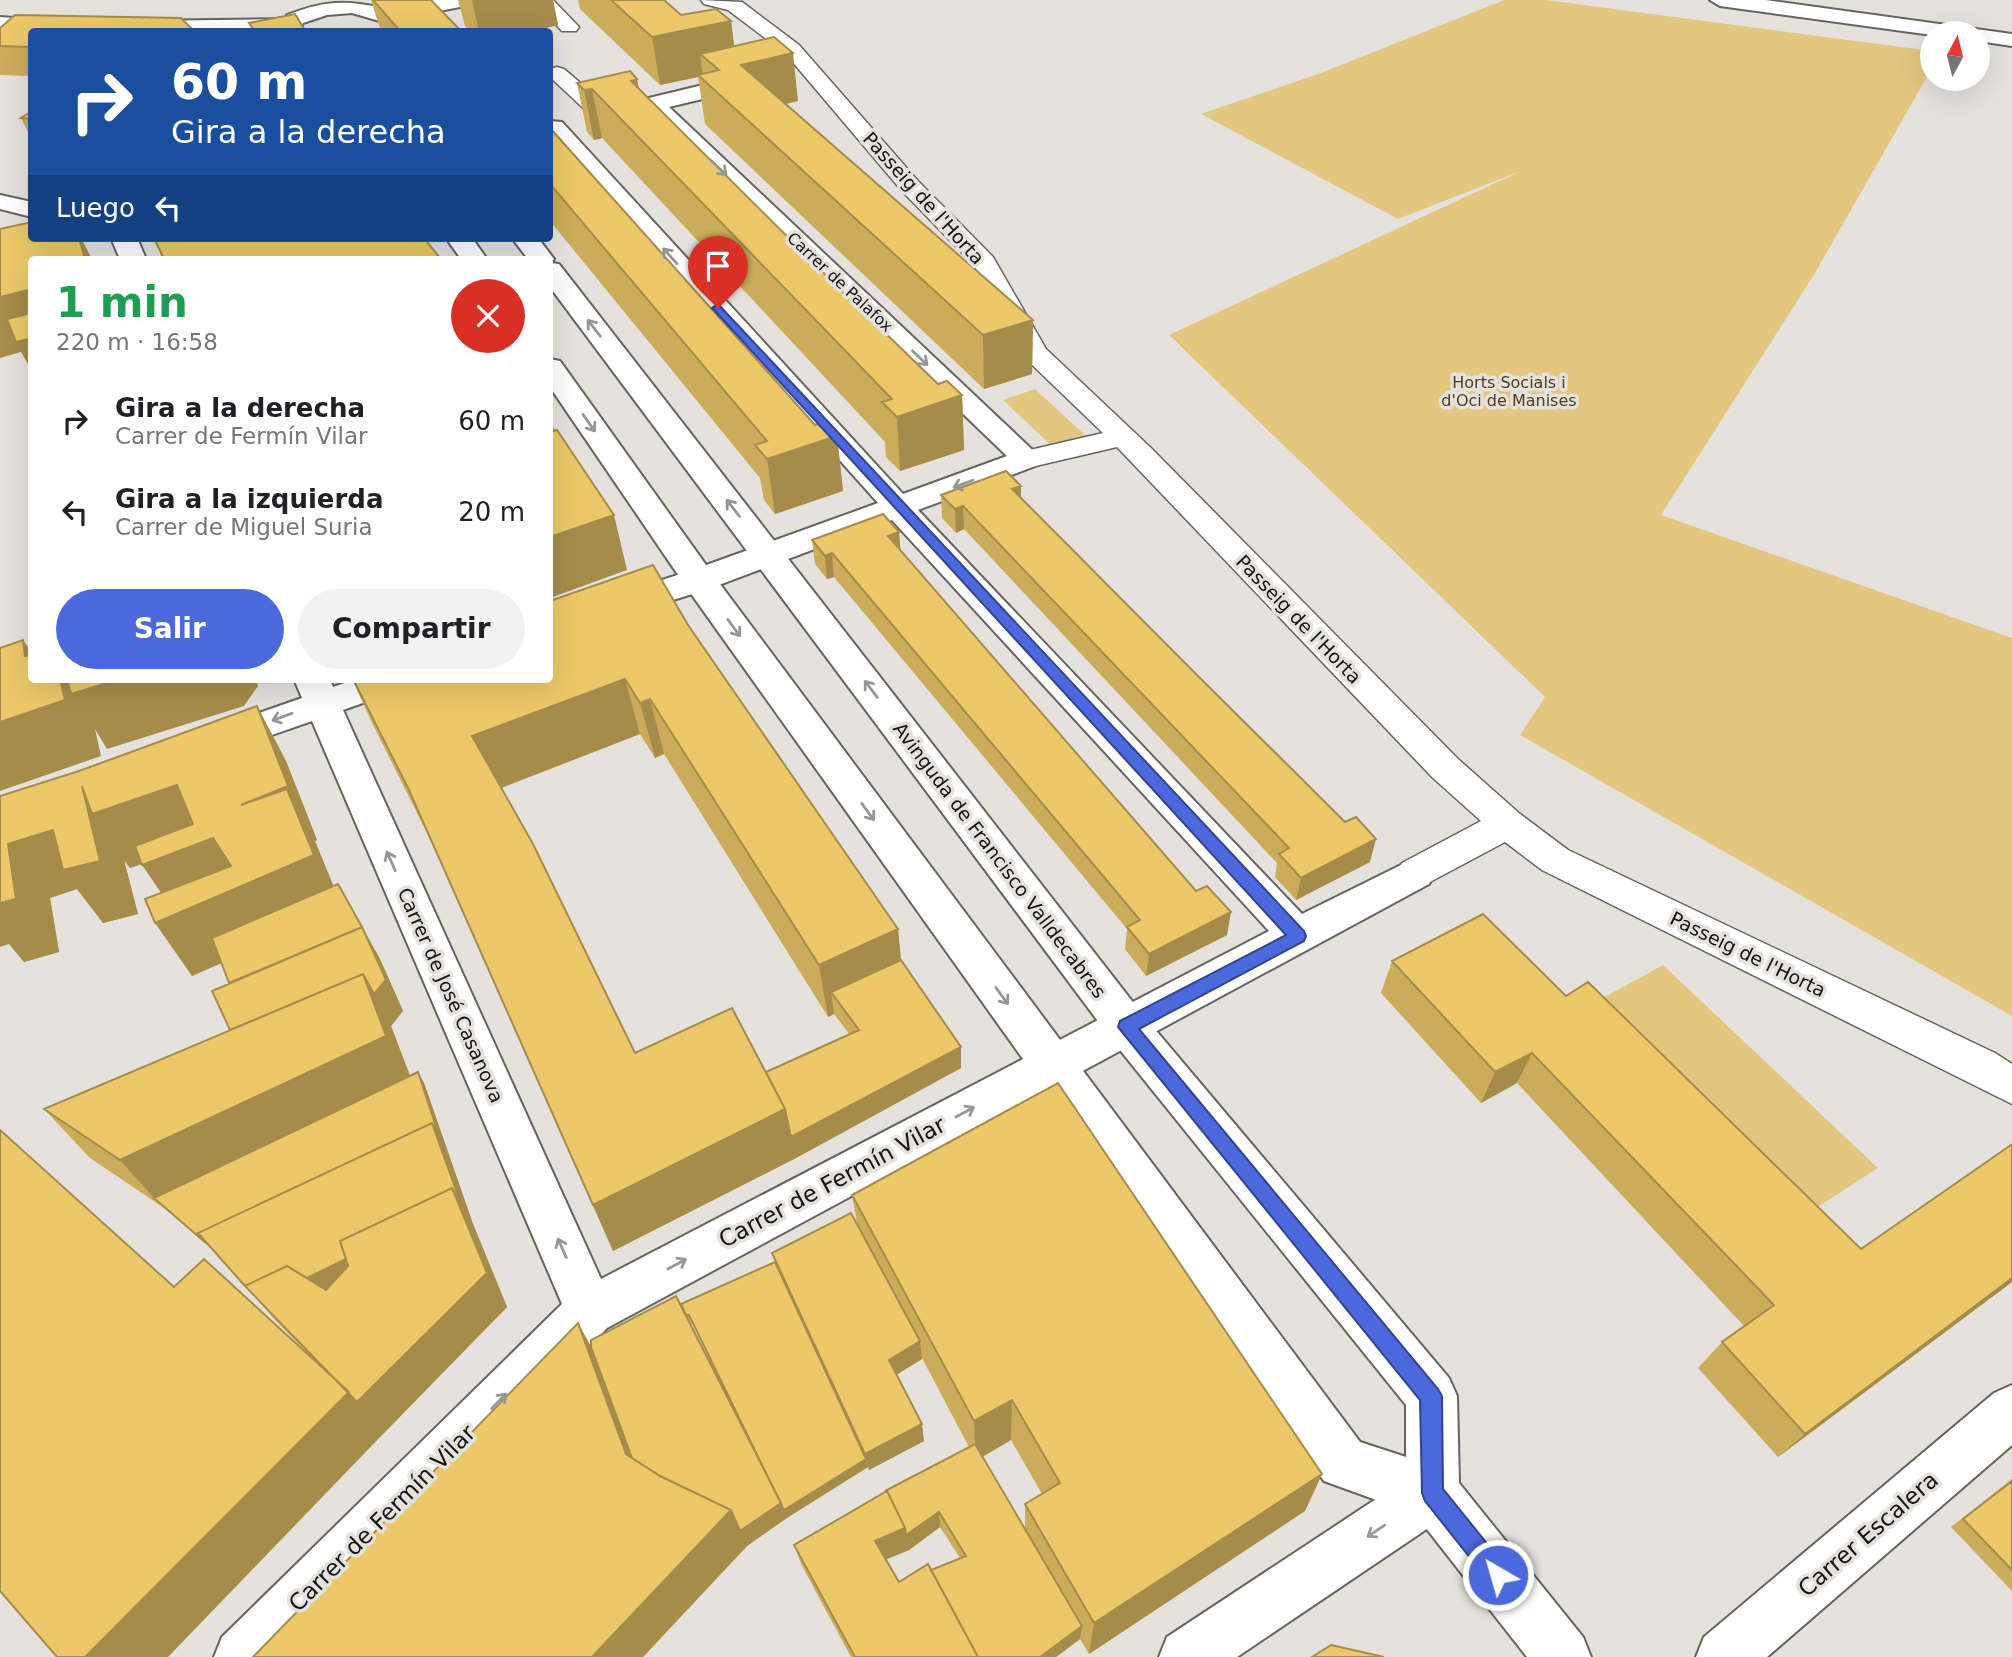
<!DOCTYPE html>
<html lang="es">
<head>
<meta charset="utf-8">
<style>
	body { margin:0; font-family:"DejaVu Sans",sans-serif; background:#f2f2f2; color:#202124; height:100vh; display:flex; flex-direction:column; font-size:26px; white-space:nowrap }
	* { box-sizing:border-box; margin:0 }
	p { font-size:23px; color:#757577 }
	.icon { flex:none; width:38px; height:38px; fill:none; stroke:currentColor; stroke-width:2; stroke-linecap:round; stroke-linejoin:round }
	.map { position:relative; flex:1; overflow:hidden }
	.details { position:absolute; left:28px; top:256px; width:525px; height:427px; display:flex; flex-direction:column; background:#fff; border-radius:7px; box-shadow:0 7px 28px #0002 }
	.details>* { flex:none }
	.hud { position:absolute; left:28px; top:28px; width:525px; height:214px; border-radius:7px; box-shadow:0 7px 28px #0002; background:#1a4fa0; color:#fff; overflow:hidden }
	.needle { width:46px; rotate:7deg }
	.tools { position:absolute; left:1920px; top:21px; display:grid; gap:14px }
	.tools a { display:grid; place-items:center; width:70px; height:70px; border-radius:50%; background:#fff; box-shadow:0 7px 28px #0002; font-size:35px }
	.pin { position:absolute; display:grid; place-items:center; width:60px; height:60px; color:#fff; margin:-72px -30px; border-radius:50% 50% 50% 0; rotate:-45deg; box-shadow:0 0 7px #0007 }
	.pin .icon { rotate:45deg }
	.me { position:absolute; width:77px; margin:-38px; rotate:322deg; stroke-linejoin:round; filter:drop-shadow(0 0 5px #0008) }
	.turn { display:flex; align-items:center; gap:24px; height:147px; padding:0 28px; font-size:32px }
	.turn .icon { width:91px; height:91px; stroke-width:2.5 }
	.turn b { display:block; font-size:49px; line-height:60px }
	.then { display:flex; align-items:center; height:66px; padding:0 28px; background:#0003; gap:14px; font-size:26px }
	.round { display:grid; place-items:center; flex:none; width:74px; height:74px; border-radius:37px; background:#f2f2f2 }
	.overview { display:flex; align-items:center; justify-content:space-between; height:119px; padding:0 28px }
	h1 { font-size:42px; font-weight:700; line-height:52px; color:#1e9e55 }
	.button { display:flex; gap:14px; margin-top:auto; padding:14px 28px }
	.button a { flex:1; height:80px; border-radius:42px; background:#4b69dd; color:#fff; font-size:28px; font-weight:700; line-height:80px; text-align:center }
	.button a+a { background:#f2f2f2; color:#202124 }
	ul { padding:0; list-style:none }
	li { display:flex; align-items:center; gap:21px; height:91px; padding:0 28px }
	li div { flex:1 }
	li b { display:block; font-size:26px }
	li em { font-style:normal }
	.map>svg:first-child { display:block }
	.green { fill:#e3c781 }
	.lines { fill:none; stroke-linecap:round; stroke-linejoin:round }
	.pedestrian-casing { stroke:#65645f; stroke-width:3 }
	.minor-casing { stroke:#65645f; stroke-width:4 }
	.tertiary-casing { stroke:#65645f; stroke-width:4 }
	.secondary-casing { stroke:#65645f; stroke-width:4 }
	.pedestrian { fill:#fff; fill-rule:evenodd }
	.minor { fill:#fff; fill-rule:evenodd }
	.tertiary { fill:#fff; fill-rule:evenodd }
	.secondary { fill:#fff; fill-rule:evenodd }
	.wall { fill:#cbac5b; fill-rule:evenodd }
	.shaded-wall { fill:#a58c4a }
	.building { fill:#ecc86a; stroke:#a58c4a; stroke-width:2 }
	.oneway { stroke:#969695 }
	.route { fill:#4b69dd; stroke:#314490; stroke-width:2 }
	.labels { text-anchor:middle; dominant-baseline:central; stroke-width:7; stroke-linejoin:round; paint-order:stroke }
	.far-street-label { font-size:16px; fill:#161514; stroke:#e5e2dd }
	.far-park-label { font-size:16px; fill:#4c3e15; stroke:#e5e2dd }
	.street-label { font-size:19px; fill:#161514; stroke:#e5e2dd }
	.near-street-label { font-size:23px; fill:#161514; stroke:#e5e2dd }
</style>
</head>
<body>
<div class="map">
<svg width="2012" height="1657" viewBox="0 0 2012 1657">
	<rect width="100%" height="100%" fill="#e5e2dd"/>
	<path class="green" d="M1504 0H1546L1932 51V68L1815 273 1661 515 2012 638V1016L1520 735 1545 697 1169 335 1521 171 1398 219 1201 114 1321 73Z
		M1035 389 1086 436 1054 448 1003 400Z
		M1663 965 1878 1168 1793 1223 1581 1010Z"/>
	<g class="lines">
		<defs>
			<path id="pedestrian" d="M532 0H553L579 27 576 31H562Z
				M701 0 742 2 799 45 918 181 993 257 1046 349 1151 448 1458 759 1520 814 1568 850 1995 1053 2012 1064V1104L1542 870 1505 842 1428 883 1415 888 1402 883 1396 873 1402 863 1481 821 1432 777 1117 447 1027 468 1017 465 1013 459 1017 453 1103 433 1026 359 974 265 902 191 785 53 728 10 704 4Z
				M557 67 564 69 612 110 615 115 612 120H596L550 77V69Z"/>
			<path id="minor" d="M732 78 740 80 743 85 740 90 669 107 1042 459 1038 465 918 510 1302 914 1415 858 1429 862 1435 873 1429 884 607 1328 282 1657H214L222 1637 562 1304 312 721 217 754 204 750 199 741 204 732 302 698 294 679H330L333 687 356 679H411L405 688 343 710 601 1279 1269 931 892 520 711 588 550 639V616L687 572 878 503 550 136V121L562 122 903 494 1007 456 649 112 632 116 621 109 624 104Z
				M0 195 32 202V217L0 209Z
				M111 238H137L146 259H120Z
				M2012 1385V1445L1767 1657H1696L1704 1637 1994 1393Z
				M1433 1466 1452 1474 1460 1493 1452 1512 1237 1657H1159L1167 1637 1414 1474Z"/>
			<path id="tertiary" d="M0 17 58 21 68 27 65 32 0 29Z
				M288 19 295 21 298 25 295 29 129 32 126 27 136 21Z
				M446 238H472L487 259H461Z
				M512 238H538L554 259 551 263 559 264 1142 1014 1449 1378 1457 1396 1459 1483 1583 1637 1591 1657H1527L1415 1514 1324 1481 687 588 550 387V359L560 361 711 572 1360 1442 1406 1457V1405L1112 1040 550 287V259H528Z"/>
			<path id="secondary" d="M433 0H475L465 6 383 22 352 13 327 15 303 23 299 32H278L287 15C326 0 344 0 384 8 397 11 419 3 433 0Z
				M1710 0H1765L2012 34V46L1978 41V33L1932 35 1720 6Z"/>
		</defs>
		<use href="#pedestrian" class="pedestrian-casing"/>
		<use href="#minor" class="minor-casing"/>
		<use href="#tertiary" class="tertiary-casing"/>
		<use href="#secondary" class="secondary-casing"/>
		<use href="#pedestrian" class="pedestrian"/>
		<use href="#minor" class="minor"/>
		<use href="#tertiary" class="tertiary"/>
		<use href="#secondary" class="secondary"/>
	</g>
	<path class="wall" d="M371 0H431L462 32H381Z
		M458 0H553L558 25 528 32H471L465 26Z
		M578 0H664L681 15 731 21 734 46 798 101 786 104 1033 320 1032 374 984 389 705 124 698 77 660 85 580 9Z
		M0 28 32 32V76L0 75Z
		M637 79 639 89 847 296 938 384 962 395 964 450 900 471 886 457 885 442 602 138 594 140 587 132 577 83Z
		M32 111V140L21 118Z
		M550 128 815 425 837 436 843 491 775 514 764 500 760 478 550 221Z
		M1021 486V498L1370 862 1296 900 1275 877 1277 863 964 529 956 533 942 518 941 495Z
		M899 532 900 551 1227 935 1146 976 1125 949 1127 929 834 577 827 579 815 564 812 540Z
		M688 625 898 929 901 960 961 1068 796 1158 613 1251 431 841 374 727 352 679ZM640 734 655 758 664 754 828 1017 834 1014 850 1035 766 1072 635 1053 501 788Z
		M257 706 286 761 317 840 315 841 333 886 362 927 380 959 403 1011 391 1026 410 1075 418 1072 424 1083 473 1224 507 1307 384 1433 174 1287 322 1368 275 1320 215 1252 164 1208 90 1158 44 1109 230 1030 229 983 222 963 192 976 161 893 142 864 130 868 124 861 138 914 103 923 77 889 50 898 59 952 24 962 9 944 79 771Z
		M1392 961 1566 996 1861 1249 2012 1282 1778 1457 1698 1368 1722 1342 1744 1326 1517 1083 1481 1103 1381 993Z
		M852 1195 1322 1474 1305 1511 1089 1654 1080 1639 1056 1657H851L802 1566 794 1545 969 1447 922 1358V1359L896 1375 924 1441 869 1470 868 1467 786 1518 747 1546 643 1657 578 1323 591 1347 681 1304 775 1262 772 1253 857 1223ZM691 1324 693 1325 739 1420ZM1011 1440 1042 1494 1025 1504V1528L983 1457ZM940 1527 960 1558 899 1582 886 1559 909 1550Z
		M2012 1479V1591L1951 1527Z"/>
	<path class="shaded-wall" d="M472 0H553L558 25 528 32H479Z
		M731 21 737 69 719 70 700 54 703 76 698 75V77L660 85 652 37Z
		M793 53 798 101 747 113 741 65Z
		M637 79 646 128 631 81Z
		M592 89 602 138 594 140 584 90Z
		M79 238H81L92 259H85Z
		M32 289V371L21 352 0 358V297Z
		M1033 320 1032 374 984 389 983 335Z
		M962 395 964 450 900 471 897 417Z
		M837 436 843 491 775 514 767 459Z
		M1021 486V509L1012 489Z
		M963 506 964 529 956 533 955 509Z
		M614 515 627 570 550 598V537Z
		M899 532 901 556 888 536Z
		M832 553 834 577 827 579 825 556Z
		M23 640 32 653V667L25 656Z
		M60 679H256L258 686 244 706 107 749 95 729 101 756 0 791V722Z
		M625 679 640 734 493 791 472 736Z
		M650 699 664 754 655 758 640 703Z
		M257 706 286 761 317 840 315 841 343 909 192 976 155 923 176 914 142 865 178 851 130 868 124 860 138 914 103 923 77 889 50 898 59 952 24 962 9 944 0 947V864L8 844 82 786 177 785 241 805Z
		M1376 839 1370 862 1296 900 1301 878Z
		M1231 912 1227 935 1146 976 1149 954Z
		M362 927 380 959 403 1011 391 1026 414 1087 154 1198 120 1160 363 974Z
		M898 929 903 982 831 992 834 1014 828 1017 819 965Z
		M961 1047V1068L796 1158 613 1251 593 1205 785 1109Z
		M1532 1053 1517 1083 1481 1103 1495 1072Z
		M418 1072 424 1083 473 1224 507 1307 384 1433 168 1657H85L349 1392 259 1301 452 1188 440 1146 215 1253Z
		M2012 1278V1282L1778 1457 1805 1434Z
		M578 1323 601 1365 642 1479 626 1454Z
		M920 1341 922 1359 891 1378 889 1360Z
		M1012 1400 1011 1440 976 1460 974 1421Z
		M922 1424 924 1441 869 1470 865 1454Z
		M866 1459 868 1467 787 1518 784 1510Z
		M1322 1474 1305 1511 1089 1654 1094 1623Z
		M781 1503 787 1518 747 1546 643 1657H592L731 1510Z
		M939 1512 940 1527 909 1550 880 1562 875 1541Z
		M1082 1626 1080 1639 1056 1657H1040Z"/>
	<path class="building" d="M373 0H431L462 32H401Z
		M611 0H664L681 15 716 9 731 21 652 37Z
		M295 14 306 32H255L249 23Z
		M15 15 181 18 195 32H32V47L0 46V28Z
		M774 37 793 53 741 65 1033 320 983 335 698 75 719 70 700 54Z
		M630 71 637 79 631 81 847 296 938 384 947 381 962 395 897 417 882 402 892 399 592 89 584 90 577 83Z
		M32 111V119L21 118Z
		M550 128 815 425 824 422 837 436 767 459 755 445 767 441 550 184Z
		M32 222V238H79L85 259H32V289L0 297V229Z
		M154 238H424L440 258 164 259Z
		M32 313V338L16 342 7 319Z
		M550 423 554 431 550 432Z
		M557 430 614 515 550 537V432Z
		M1006 471 1021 486 1012 489 1196 674 1345 822 1356 817 1376 839 1301 878 1279 854 1289 848 963 506 955 509 941 495Z
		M883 514 899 532 888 536 1196 891 1207 886 1231 912 1149 954 1127 927 1140 920 832 553 825 556 812 540Z
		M653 565 688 625 898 929 819 965 650 699 640 703 625 679 472 736 533 844 635 1053 732 1008 785 1109 593 1205 408 788 353 679H550V601Z
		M23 640 25 656 32 655V679H60L65 700 0 722V648Z
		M67 679H120L71 694Z
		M257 706 288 786 241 805 287 789 314 855 155 923 145 899 231 866 213 838 142 865 135 846 193 824 177 785 92 814 82 786 100 861 63 870 53 830 8 844 16 899 0 903V796L79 771Z
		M338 884 362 927 229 983 212 938Z
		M1483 914 1566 996 1588 982 1861 1249 2011 1145 2012 1146V1278L1805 1434 1722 1342 1774 1305 1532 1053 1495 1072 1392 961Z
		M362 927 386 980 374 994 363 974 230 1030 212 991Z
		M901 960 961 1047 791 1137 785 1109 766 1072 859 1030 831 992Z
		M363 974 386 1036 120 1160 44 1109Z
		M418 1072 438 1133 432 1123 198 1233 206 1243 154 1198Z
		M1058 1083 1322 1474 1094 1623 1025 1504 1060 1483 1012 1400 974 1421 852 1195Z
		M432 1123 461 1204 452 1188 340 1241 346 1259 307 1278 287 1266 245 1286 198 1233Z
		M0 1130 174 1287 204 1259 349 1392 85 1657H57L0 1591Z
		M452 1188 487 1273 357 1402 245 1286 287 1266 326 1290 348 1266 340 1241Z
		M851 1213 920 1341 889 1360 922 1424 865 1454 772 1253Z
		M775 1262 866 1459 784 1510 689 1315H686L681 1304Z
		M676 1296 781 1503 740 1531 731 1510 660 1476 632 1458 591 1347V1340Z
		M578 1323 626 1454 660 1476 731 1510 592 1657H253Z
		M975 1444 1082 1626 1040 1657H978L931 1570 966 1556 939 1512 906 1535 905 1528 887 1491H885Z
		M2012 1481V1570L1963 1519Z
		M887 1491 905 1528 875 1541 899 1582 928 1564 978 1657H855L794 1545Z
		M1331 1645 1384 1657H1312Z"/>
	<defs><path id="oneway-shaft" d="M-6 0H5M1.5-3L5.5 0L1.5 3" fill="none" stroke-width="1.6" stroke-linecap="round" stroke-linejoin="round" transform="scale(1.75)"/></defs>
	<g class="oneway">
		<use href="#oneway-shaft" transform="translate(719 168) rotate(43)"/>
		<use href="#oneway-shaft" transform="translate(670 256) rotate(-132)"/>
		<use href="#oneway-shaft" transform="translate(594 328) rotate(-128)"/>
		<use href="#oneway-shaft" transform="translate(920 358) rotate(43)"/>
		<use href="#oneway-shaft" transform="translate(589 423) rotate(55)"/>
		<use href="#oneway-shaft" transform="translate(963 484) rotate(159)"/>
		<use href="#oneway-shaft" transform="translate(733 508) rotate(-128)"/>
		<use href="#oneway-shaft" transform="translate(734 628) rotate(54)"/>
		<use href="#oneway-shaft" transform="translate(871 689) rotate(-127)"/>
		<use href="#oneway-shaft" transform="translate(282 717) rotate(160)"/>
		<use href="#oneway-shaft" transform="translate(868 812) rotate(54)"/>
		<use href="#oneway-shaft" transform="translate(391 861) rotate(-114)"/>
		<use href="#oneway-shaft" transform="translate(1002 996) rotate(54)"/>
		<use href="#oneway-shaft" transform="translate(965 1112) rotate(-28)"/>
		<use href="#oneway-shaft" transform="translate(562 1248) rotate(-114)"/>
		<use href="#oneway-shaft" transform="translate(677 1264) rotate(-28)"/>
		<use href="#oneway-shaft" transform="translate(499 1401) rotate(-45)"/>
		<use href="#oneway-shaft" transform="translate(1376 1531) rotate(146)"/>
	</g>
	<path class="route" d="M718 304 1304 931 1306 936 1304 941 1139 1029 1438 1389 1442 1396 1443 1489 1506 1567 1509 1575 1506 1583 1498 1586 1490 1583 1425 1501 1422 1493 1420 1400 1118 1027 1120 1021 1286 935 714 310 712 308Z"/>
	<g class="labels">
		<g class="far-street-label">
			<text transform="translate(840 282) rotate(43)">Carrer de Palafox</text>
		</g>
		<g class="far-park-label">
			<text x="1509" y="382">Horts Socials i<tspan x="1509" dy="18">d'Oci de Manises</tspan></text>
		</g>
		<g class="street-label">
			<text transform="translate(924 198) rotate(48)">Passeig de l'Horta</text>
			<text transform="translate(1299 619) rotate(46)">Passeig de l'Horta</text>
			<text transform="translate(1000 860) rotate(53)">Avinguda de Francisco Valldecabres</text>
			<text transform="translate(1748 954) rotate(26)">Passeig de l'Horta</text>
			<text transform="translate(451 995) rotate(66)">Carrer de José Casanova</text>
		</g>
		<g class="near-street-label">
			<text transform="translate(832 1182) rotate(-28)">Carrer de Fermín Vilar</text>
			<text transform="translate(382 1518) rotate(-45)">Carrer de Fermín Vilar</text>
			<text transform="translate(1868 1534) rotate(-41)">Carrer Escalera</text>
		</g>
	</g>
</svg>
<div class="tools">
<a><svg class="needle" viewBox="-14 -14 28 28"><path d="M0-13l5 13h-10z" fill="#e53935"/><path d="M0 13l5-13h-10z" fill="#757577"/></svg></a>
</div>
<div class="pin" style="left:718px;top:308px;background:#d93025"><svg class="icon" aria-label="arrive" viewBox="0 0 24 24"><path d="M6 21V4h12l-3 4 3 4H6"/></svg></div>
<svg class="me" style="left:1498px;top:1575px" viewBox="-20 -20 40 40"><circle r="17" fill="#4b69dd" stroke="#fff" stroke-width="3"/><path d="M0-11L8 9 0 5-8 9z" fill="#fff"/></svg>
<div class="hud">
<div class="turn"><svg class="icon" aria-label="right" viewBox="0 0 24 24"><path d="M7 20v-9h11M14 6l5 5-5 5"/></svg><div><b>60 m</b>Gira a la derecha</div></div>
<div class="then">Luego<svg class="icon" aria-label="left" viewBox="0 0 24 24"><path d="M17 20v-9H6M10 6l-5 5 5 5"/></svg></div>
</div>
<section class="details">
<div class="overview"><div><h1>1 min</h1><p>220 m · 16:58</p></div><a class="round" style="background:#d93025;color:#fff"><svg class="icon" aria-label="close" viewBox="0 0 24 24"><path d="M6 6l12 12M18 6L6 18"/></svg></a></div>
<ul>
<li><svg class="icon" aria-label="right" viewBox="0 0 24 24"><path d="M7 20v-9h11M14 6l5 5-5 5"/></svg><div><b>Gira a la derecha</b><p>Carrer de Fermín Vilar</p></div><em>60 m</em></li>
<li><svg class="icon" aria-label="left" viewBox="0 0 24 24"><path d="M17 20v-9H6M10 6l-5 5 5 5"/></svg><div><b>Gira a la izquierda</b><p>Carrer de Miguel Suria</p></div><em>20 m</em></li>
</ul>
<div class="button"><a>Salir</a><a>Compartir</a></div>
</section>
</div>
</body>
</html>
